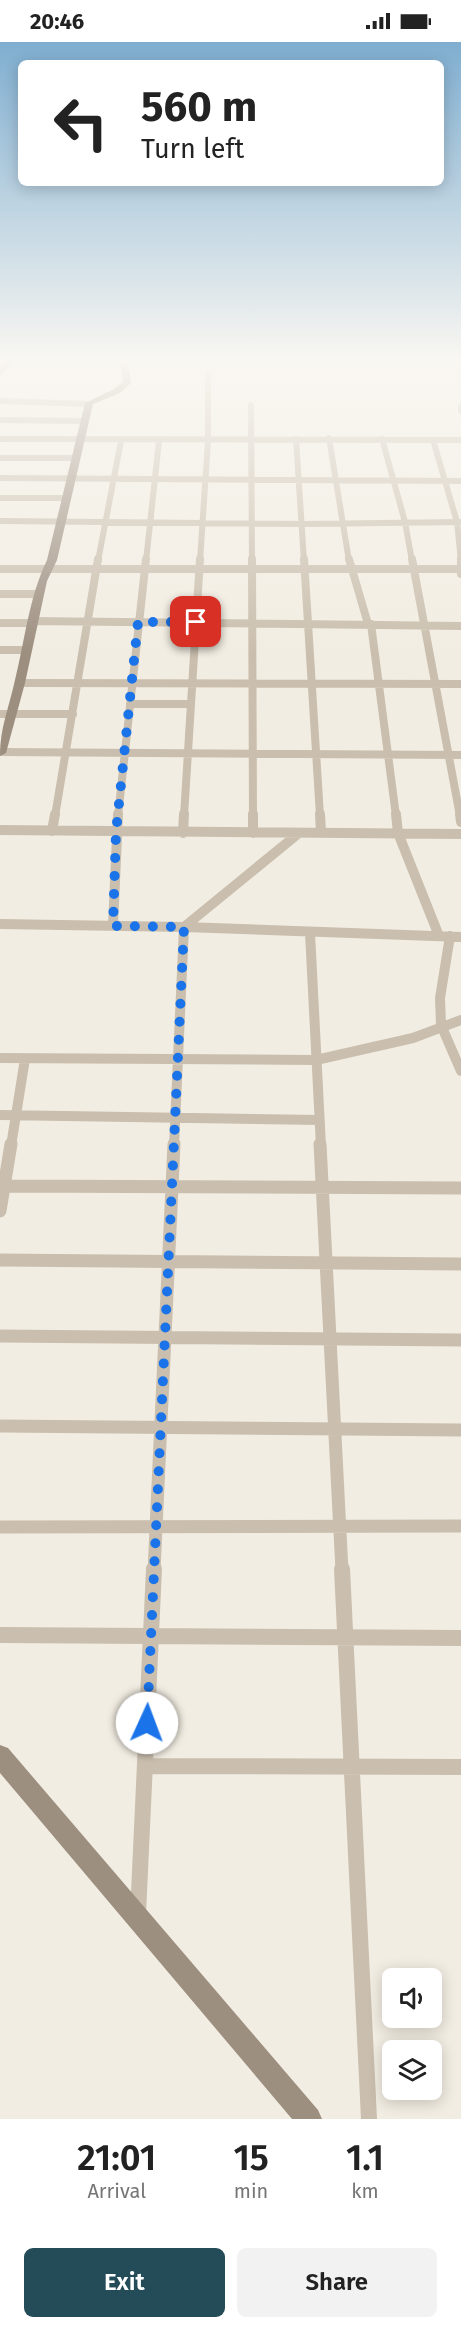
<!DOCTYPE html>
<html lang="en">
<head>
<meta charset="utf-8">
<style>
	body { margin:0; font-family:"Fira Sans",sans-serif; background:#f2f2f2; color:#222; height:100vh; display:flex; flex-direction:column; font-size:22px; white-space:nowrap }
	* { box-sizing:border-box; margin:0 }
	p { font-size:20px; color:#767676 }
	.icon { flex:none; width:33px; height:33px; fill:none; stroke:currentColor; stroke-width:2; stroke-linecap:round; stroke-linejoin:round }
	.map { position:relative; height:2077px; overflow:hidden }
	.details { display:flex; flex-direction:column; background:#fff; flex:1 }
	.details>* { flex:none }
	.hud { position:absolute; left:18px; top:18px; width:426px; height:126px; border-radius:9px; box-shadow:0 3px 15px #0003; background:#fff; color:#222; overflow:hidden }
	.fabs { position:absolute; left:382px; top:1926px; display:grid; gap:12px }
	.fabs a { display:grid; place-items:center; width:60px; height:60px; border-radius:9px; background:#fff; box-shadow:0 3px 15px #0003; font-size:30px }
	.pin { position:absolute; display:grid; place-items:center; width:51px; height:51px; color:#fff; margin:-26px; border-radius:12px; box-shadow:0 3px 9px #0006 }
	.me { position:absolute; width:66px; margin:-33px; rotate:2deg; stroke-linejoin:round; filter:drop-shadow(0 0 4px #0008) }
	.turn { display:flex; align-items:center; gap:21px; height:126px; padding:0 24px; font-size:27px }
	.turn .icon { width:78px; height:78px; stroke-width:2.5 }
	.turn b { display:block; font-size:42px; line-height:51px }
	.eta { display:flex; justify-content:space-evenly; align-items:center; height:102px; text-align:center }
	.eta b { font-size:36px; font-weight:600; line-height:42px }
	.cta { display:flex; gap:12px; margin-top:auto; padding:12px 24px }
	.cta a { flex:1; height:69px; border-radius:9px; background:#244c58; color:#fff; font-size:24px; font-weight:600; line-height:69px; text-align:center }
	.cta a+a { background:#f2f2f2; color:#222 }
	.status { display:flex; justify-content:space-between; align-items:center; height:42px; padding:0 30px; background:#fff; direction:ltr }
	.status svg { height:16px; fill:currentColor }
	.map>svg:first-child { display:block }
	.lines { fill:none; stroke-linecap:round; stroke-linejoin:round }
	.street-far4 { stroke:#cabfae; stroke-width:6 }
	.street-far3 { stroke:#cabfae; stroke-width:8 }
	.street-far2 { stroke:#cabfae; stroke-width:10 }
	.street-far1 { stroke:#cabfae; stroke-width:13 }
	.street { stroke:#cabfae; stroke-width:16 }
	.secondary { fill:#9d8f80; fill-rule:evenodd }
	.route { stroke:#1a73e8; stroke-width:10; stroke-dasharray:0 18 }
</style>
</head>
<body>
<div class="status"><b>20:46</b><svg viewBox="0 0 49 12"><path d="M0 12V9h3v3zM5 12V6h3v6zM10 12V3h3v9zM15 12V0h3v12zM26 1h20v11H26zM47 4h2v5h-2z"/></svg></div>
<div class="map">
<svg width="461" height="2077" viewBox="0 0 461 2077">
	<rect width="100%" height="100%" fill="#f2ede2"/>
	<g class="lines">
		<path class="street-far4" d="M0 359 89 362
			M251 363 252 519
			M461 364V369
			M0 378 85 379
			M329 396 349 519
			M0 397 461 398
			M296 397 304 519
			M382 397 405 480 412 519
			M433 398 457 480 461 519
			M0 416H77
			M0 436 461 439
			M0 456H66
			M0 479 303 482 461 480
			M98 519 121 399
			M146 519 159 399
			M200 519 208 399V331"/>
		<path class="street-far3" d="M252 517 253 774
			M304 517 320 774
			M349 517 368 582
			M412 517 460 774
			M461 517V532
			M0 527H460
			M0 552H39
			M32 579 461 584
			M0 581H32
			M371 582 396 774
			M0 608H27
			M20 641 461 642
			M130 662H191
			M0 672H73
			M0 710 461 713
			M55 774 98 517
			M118 774 146 517
			M184 774 200 517"/>
		<path class="street-far2" d="M253 772V791
			M320 772 321 791
			M396 772 398 791 439 894
			M460 772 461 780
			M0 788 461 792
			M52 789 55 772
			M183 791 184 772
			M0 882 184 885 461 895
			M113 884 118 772
			M310 891 321 1104
			M450 894 440 956 441 983 461 1029
			M0 1016 316 1018 413 996 461 978
			M0 1073 319 1078
			M11 1104 25 1017
			M174 1104 184 885 299 791"/>
		<path class="street-far1" d="M320 1102 342 1529
			M0 1144 461 1146
			M0 1169 11 1102
			M0 1218 461 1222
			M0 1294 461 1298
			M0 1384 461 1388
			M0 1485 461 1484
			M154 1529 174 1102"/>
		<path class="street" d="M342 1527 369 2077
			M0 1593 461 1596
			M145 1724 461 1725
			M138 1872 154 1527"/>
		<path class="secondary" d="M5 320H13L0 334V327Z
			M120 320H128L131 341 120 351 93 362 57 518 47 539 25 641 6 711 0 714C0 685 9 666 15 638 25 598 29 555 47 518L85 361 114 347 123 340Z
			M0 1703 8 1706 318 2068 322 2077H292L0 1731Z"/>
	</g>
	<linearGradient id="sky" x2="0" y2="1"><stop stop-color="#7faed0"/><stop offset="0.52" stop-color="#f9f7f2"/><stop offset="1" stop-color="#f9f7f2" stop-opacity="0"/></linearGradient>
	<rect width="461" height="611" fill="url(#sky)"/>
	<g class="lines">
		<path class="route" d="M147 1681 184 885 113 884 116 790 138 580H196"/>
	</g>
</svg>
<div class="fabs">
<a><svg class="icon" aria-label="sound" viewBox="0 0 24 24"><path d="M4 9h4l5-4v14l-5-4H4zM17 9q2 3 0 6"/></svg></a>
<a><svg class="icon" aria-label="layers" viewBox="0 0 24 24"><path d="M12 4l9 5-9 5-9-5zM3 14l9 5 9-5"/></svg></a>
</div>
<div class="pin" style="left:196px;top:580px;background:#d93025"><svg class="icon" aria-label="arrive" viewBox="0 0 24 24"><path d="M6 21V4h12l-3 4 3 4H6"/></svg></div>
<svg class="me" style="left:147px;top:1681px" viewBox="-20 -20 40 40"><circle r="19" fill="#fff"/><path d="M0-13L10 11 0 6-10 11z" fill="#1a73e8"/></svg>
<div class="hud">
<div class="turn"><svg class="icon" aria-label="left" viewBox="0 0 24 24"><path d="M17 20v-9H6M10 6l-5 5 5 5"/></svg><div><b>560 m</b>Turn left</div></div>
</div>
</div>
<section class="details">
<div class="eta">
<div><b>21:01</b><p>Arrival</p></div>
<div><b>15</b><p>min</p></div>
<div><b>1.1</b><p>km</p></div>
</div>
<div class="cta"><a>Exit</a><a>Share</a></div>
</section>
</body>
</html>
